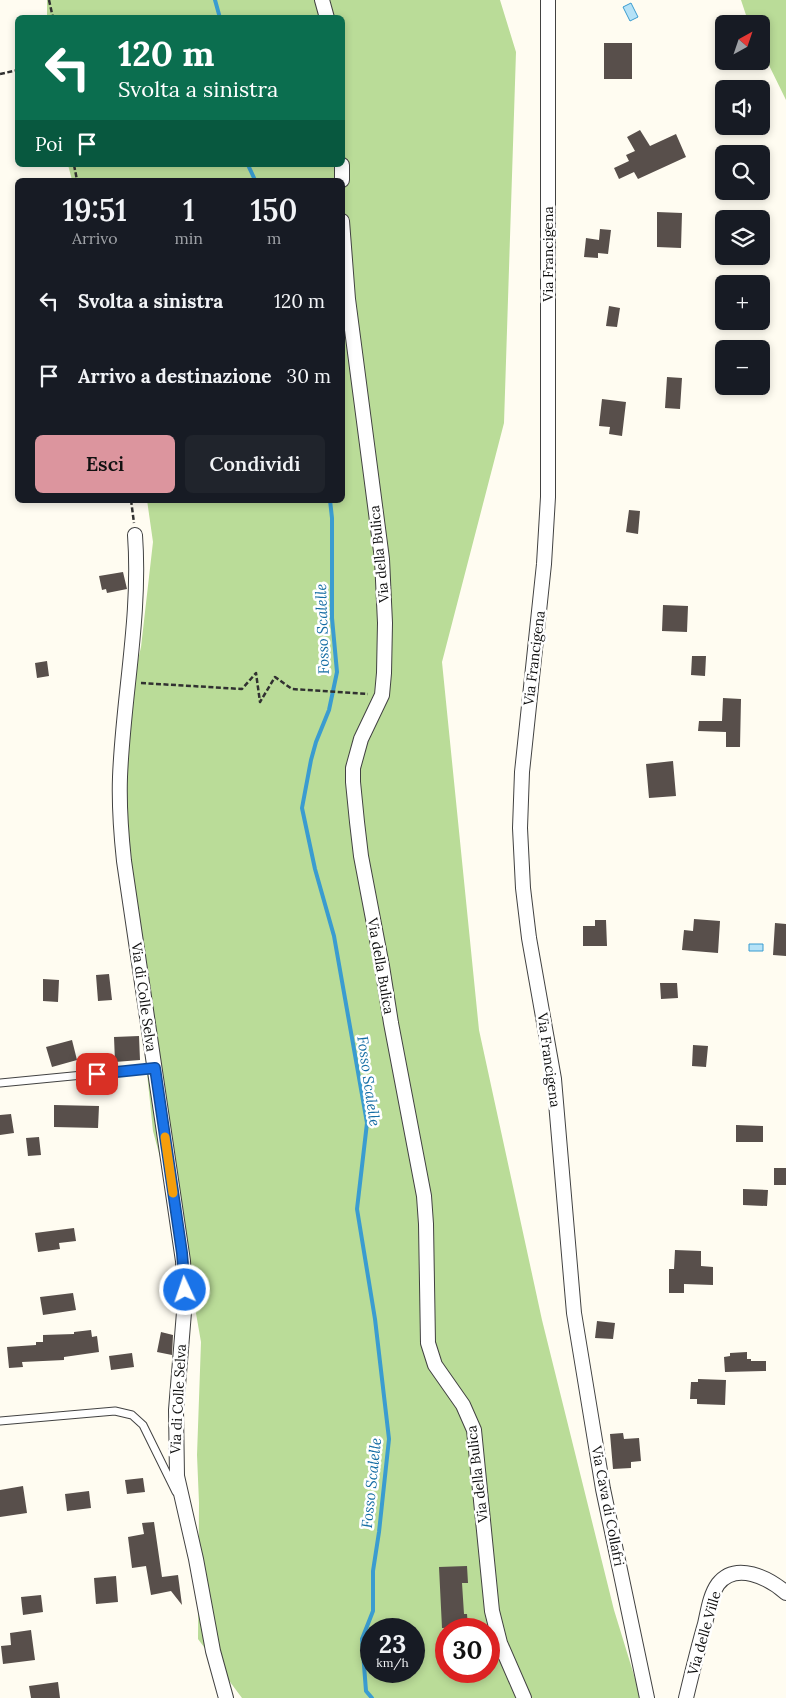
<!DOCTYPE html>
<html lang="it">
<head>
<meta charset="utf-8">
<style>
	body { margin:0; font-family:Lora,serif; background:#20242c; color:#f1f3f6; height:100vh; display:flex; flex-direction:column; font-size:19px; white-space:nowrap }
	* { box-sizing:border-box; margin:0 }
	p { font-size:16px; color:#9ea1a6 }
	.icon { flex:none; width:28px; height:28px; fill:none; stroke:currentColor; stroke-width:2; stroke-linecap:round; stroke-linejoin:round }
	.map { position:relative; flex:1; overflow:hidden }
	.side { position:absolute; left:15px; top:178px; width:330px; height:325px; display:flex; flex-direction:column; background:#171b24; border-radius:8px; box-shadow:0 2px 8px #0003 }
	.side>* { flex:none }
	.banner { position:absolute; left:15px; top:15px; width:330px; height:152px; border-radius:8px; box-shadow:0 2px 8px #0003; background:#0b6e4f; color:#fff; overflow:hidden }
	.needle { width:32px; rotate:40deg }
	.tools { position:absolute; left:715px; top:15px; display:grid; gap:10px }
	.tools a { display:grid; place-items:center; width:55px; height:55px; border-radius:8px; background:#171b24; box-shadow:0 2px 8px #0003; font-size:25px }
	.speed { position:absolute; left:360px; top:1618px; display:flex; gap:10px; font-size:25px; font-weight:700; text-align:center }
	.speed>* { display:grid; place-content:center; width:65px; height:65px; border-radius:50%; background:#171b24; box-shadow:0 2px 8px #0003; line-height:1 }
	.speed small { font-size:12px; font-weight:400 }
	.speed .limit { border:8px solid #d22; background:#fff; color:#111 }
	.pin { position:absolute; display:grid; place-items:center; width:42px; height:42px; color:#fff; margin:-21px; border-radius:10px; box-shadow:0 2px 8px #0006 }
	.me { position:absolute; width:55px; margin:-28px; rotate:357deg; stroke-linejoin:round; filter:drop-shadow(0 0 4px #0008) }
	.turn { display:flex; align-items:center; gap:18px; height:105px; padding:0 20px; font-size:22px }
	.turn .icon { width:65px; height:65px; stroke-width:2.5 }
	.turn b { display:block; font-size:35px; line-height:42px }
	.then { display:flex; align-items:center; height:48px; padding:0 20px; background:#0003; gap:10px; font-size:19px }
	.eta { display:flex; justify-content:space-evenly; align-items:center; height:85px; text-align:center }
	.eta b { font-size:30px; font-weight:600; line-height:35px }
	.cta { display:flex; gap:10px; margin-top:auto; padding:10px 20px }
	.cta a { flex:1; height:58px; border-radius:8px; background:#dc959e; color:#111; font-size:20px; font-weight:600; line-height:58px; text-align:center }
	.cta a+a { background:#20242c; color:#f1f3f6 }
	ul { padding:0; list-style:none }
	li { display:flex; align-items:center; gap:15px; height:75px; padding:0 20px }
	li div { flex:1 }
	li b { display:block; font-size:19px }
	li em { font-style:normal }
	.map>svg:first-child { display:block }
	.forest { fill:#badc98; fill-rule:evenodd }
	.water { fill:#b5e2f7; stroke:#3a9cd0 }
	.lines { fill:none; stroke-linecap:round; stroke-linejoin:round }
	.stream { stroke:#3a9cd0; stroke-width:4 }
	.building { fill:#584f4b }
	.lane-casing { stroke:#424242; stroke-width:9 }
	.street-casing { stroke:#424242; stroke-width:16 }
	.path { stroke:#313131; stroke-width:2.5; stroke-dasharray:5 2.5; stroke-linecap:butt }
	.lane { stroke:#fff; stroke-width:7 }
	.street { stroke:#fff; stroke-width:14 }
	.route-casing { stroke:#114b97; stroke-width:12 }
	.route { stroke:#1a73e8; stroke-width:9 }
	.slow { stroke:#f59e0b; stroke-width:9 }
	.labels { text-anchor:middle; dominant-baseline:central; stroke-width:5; stroke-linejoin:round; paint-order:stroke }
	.street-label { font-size:14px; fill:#0f0f0f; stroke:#fff }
	.water-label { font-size:15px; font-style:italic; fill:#156da4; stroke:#fff }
</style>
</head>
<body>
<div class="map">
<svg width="786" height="1698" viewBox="0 0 786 1698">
	<rect width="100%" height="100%" fill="#fffcf1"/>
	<path class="forest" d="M47 0H500L516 52 504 423 442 662 479 1030 542 1320 614 1610 641 1698H242L198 1639 199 1503 197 1455 201 1342 185 1250 153 1131 137 976 122 729 141 647 153 542 147 500H342V180H72L68 165H342V18L47 17ZM371 1629H414V1671H371ZM446 1629H489V1671H446Z
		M741 0H786V100L761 49V24H749Z"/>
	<path class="water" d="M631 3 638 17 630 21 623 7Z
		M749 944H763V951H749Z"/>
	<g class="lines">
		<path class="stream" d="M215 0 220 18
			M248 165 255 180
			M330 500 332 518V618L337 672 329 710 316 742 311 760 302 808 315 869 334 936 367 1123 357 1209 375 1319 389 1439 379 1532 373 1571V1611L362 1639 366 1691 372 1698"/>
	</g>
	<path class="building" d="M604 43H632V79H604Z
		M640 130 650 146 676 134 686 157 638 179 634 172 619 179 614 168 629 161 626 155 635 151 627 137Z
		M657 212 682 213 681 248 657 247Z
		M600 229 611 230 608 254 598 253V258L584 257 586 238 599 240Z
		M609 306 620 308 617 327 606 326Z
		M667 377 682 378 680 409 665 408Z
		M602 399 626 402 622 436 609 434 610 427 599 426Z
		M629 510 640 511 638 534 626 532Z
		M123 572 127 589 107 593 106 589 102 590 99 576Z
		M663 605 688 606 687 632 662 631Z
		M692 656H706L705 676 691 675Z
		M47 661 49 676 37 678 35 663Z
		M723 698 741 699 740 747H726V732L698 731 699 721H722Z
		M673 761 676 796 649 798 646 764Z
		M694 919 720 921 718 953 682 950 684 930 693 931Z
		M595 920H606L607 946H583V926H595Z
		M775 923 786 924V956L773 955Z
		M109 974 112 1000 98 1001 96 975Z
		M43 979 59 980 58 1002 43 1001Z
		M660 983H677L678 998 661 999Z
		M139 1036 140 1060 115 1062 114 1037Z
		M72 1040 77 1060 52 1067 46 1047Z
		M693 1045 708 1046 706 1067 692 1066Z
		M54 1105 99 1106 98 1128 54 1127Z
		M11 1114 14 1133 0 1135V1115Z
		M736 1125 763 1126V1142H736Z
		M39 1137 41 1155 28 1156 26 1138Z
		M774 1168H786V1185H774Z
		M743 1189 768 1190 767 1206 743 1205Z
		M74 1228 76 1241 59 1243 60 1249 38 1252 35 1233Z
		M675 1250 701 1251V1266L713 1267V1285L684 1284V1293H669V1269H674Z
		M73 1293 76 1310 43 1315 40 1297Z
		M597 1321 615 1323 613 1339 595 1338Z
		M91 1330 92 1337 97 1336 99 1352 64 1357V1360L22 1362 23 1367 9 1368 7 1347 36 1345V1342H43V1335L74 1334V1332Z
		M161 1332 173 1335 172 1355 157 1352Z
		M747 1352V1359H751V1361H766V1371L725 1372 724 1357 730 1356V1353Z
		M132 1353 134 1367 111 1370 109 1356Z
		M698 1379 726 1380 725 1405 697 1404V1399H690L691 1382H698Z
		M623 1433 624 1439 639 1438 641 1461 631 1462V1468L613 1469 610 1434Z
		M143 1478 145 1492 127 1494 125 1480Z
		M23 1486 27 1513 0 1517V1490Z
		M89 1491 91 1508 67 1511 65 1494Z
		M154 1522 162 1577 178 1575 182 1605 171 1591 151 1595 146 1566 132 1568 128 1537 144 1534 142 1523Z
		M467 1566 468 1583H462L464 1614H467L468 1627 442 1628 439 1567Z
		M116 1576 118 1602 96 1604 94 1578Z
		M41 1595 43 1612 23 1615 21 1597Z
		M31 1630 35 1660 3 1664 1 1646 11 1645 10 1633Z
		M58 1682 60 1698H31L29 1686Z"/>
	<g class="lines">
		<defs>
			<path id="lane" d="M0 1083 155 1068
				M0 1421 115 1411 132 1415 143 1425 176 1492"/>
			<path id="street" d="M322 0 327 18
				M548 0V497L544 564 522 772 520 828 523 888 529 938 554 1079 574 1313 603 1489 647 1698
				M342 165V180
				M342 221 348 299 382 559 385 623 384 673 382 695 361 739 353 768V782L357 822 361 856 382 966 391 1023 424 1196 426 1224 428 1343 435 1365 463 1405 474 1430 492 1611 500 1643 524 1698
				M135 535C141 616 123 697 120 777 119 805 121 833 124 861L183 1261 185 1300 176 1410 177 1476 196 1559 213 1651 226 1698
				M686 1698C692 1673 698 1648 705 1624 708 1611 710 1595 718 1584 736 1561 769 1578 786 1593"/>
		</defs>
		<use href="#lane" class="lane-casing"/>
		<use href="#street" class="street-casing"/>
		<path class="path" d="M49 0 53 18
			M0 74 18 70
			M74 165 77 180
			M131 500 134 523
			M141 683 242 689 256 673 260 702 275 677 292 689 368 694"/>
		<use href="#lane" class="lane"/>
		<use href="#street" class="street"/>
	</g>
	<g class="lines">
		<defs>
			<path id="route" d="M97 1074 155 1068 182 1253 185 1290"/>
		</defs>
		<use href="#route" class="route-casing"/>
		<use href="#route" class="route"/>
		<path class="slow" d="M165 1137 173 1193"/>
	</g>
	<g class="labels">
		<g class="street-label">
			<text transform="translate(548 254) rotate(-90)">Via Francigena</text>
			<text transform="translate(379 554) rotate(-96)">Via della Bulica</text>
			<text transform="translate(534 658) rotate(-83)">Via Francigena</text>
			<text transform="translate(381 966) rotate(80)">Via della Bulica</text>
			<text transform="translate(144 997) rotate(82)">Via di Colle Selva</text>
			<text transform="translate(549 1060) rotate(82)">Via Francigena</text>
			<text transform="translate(178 1399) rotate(-87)">Via di Colle Selva</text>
			<text transform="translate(477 1474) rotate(-97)">Via della Bulica</text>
			<text transform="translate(608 1506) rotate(79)">Via Cava di Collafri</text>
			<text transform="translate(704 1633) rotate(-74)">Via delle Ville</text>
		</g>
		<g class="water-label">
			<text transform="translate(322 629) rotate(-92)">Fosso Scalelle</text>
			<text transform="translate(369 1081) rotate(82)">Fosso Scalelle</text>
			<text transform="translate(371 1483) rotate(-84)">Fosso Scalelle</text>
		</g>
	</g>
</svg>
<div class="tools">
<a><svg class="needle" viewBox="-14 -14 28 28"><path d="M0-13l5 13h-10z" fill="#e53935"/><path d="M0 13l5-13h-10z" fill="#9ea1a6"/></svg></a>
<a><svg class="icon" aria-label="sound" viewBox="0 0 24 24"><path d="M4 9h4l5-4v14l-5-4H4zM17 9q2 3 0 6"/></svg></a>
<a><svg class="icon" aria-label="search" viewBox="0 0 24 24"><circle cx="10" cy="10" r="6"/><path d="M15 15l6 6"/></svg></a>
<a><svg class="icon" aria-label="layers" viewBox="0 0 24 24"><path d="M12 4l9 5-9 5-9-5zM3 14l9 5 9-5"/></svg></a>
<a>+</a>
<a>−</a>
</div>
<div class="speed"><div>23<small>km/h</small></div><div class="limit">30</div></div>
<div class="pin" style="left:97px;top:1074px;background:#d93025"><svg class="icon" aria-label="arrive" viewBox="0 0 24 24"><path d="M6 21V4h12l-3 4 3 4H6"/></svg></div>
<svg class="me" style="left:185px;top:1290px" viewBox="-20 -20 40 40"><circle r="17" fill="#1a73e8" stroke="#fff" stroke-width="3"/><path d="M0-11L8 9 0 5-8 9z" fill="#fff"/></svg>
<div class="banner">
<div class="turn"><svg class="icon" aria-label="left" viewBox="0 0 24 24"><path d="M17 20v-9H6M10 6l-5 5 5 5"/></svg><div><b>120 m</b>Svolta a sinistra</div></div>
<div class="then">Poi<svg class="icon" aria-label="arrive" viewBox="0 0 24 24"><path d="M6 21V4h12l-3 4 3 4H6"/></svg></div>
</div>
<section class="side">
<div class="eta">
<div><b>19:51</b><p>Arrivo</p></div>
<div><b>1</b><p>min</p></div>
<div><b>150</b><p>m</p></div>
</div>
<ul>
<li><svg class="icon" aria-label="left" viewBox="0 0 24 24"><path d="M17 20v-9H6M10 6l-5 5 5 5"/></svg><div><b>Svolta a sinistra</b></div><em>120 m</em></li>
<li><svg class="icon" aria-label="arrive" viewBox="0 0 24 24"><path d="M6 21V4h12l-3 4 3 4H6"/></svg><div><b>Arrivo a destinazione</b></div><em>30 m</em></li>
</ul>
<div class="cta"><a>Esci</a><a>Condividi</a></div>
</section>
</div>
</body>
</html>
